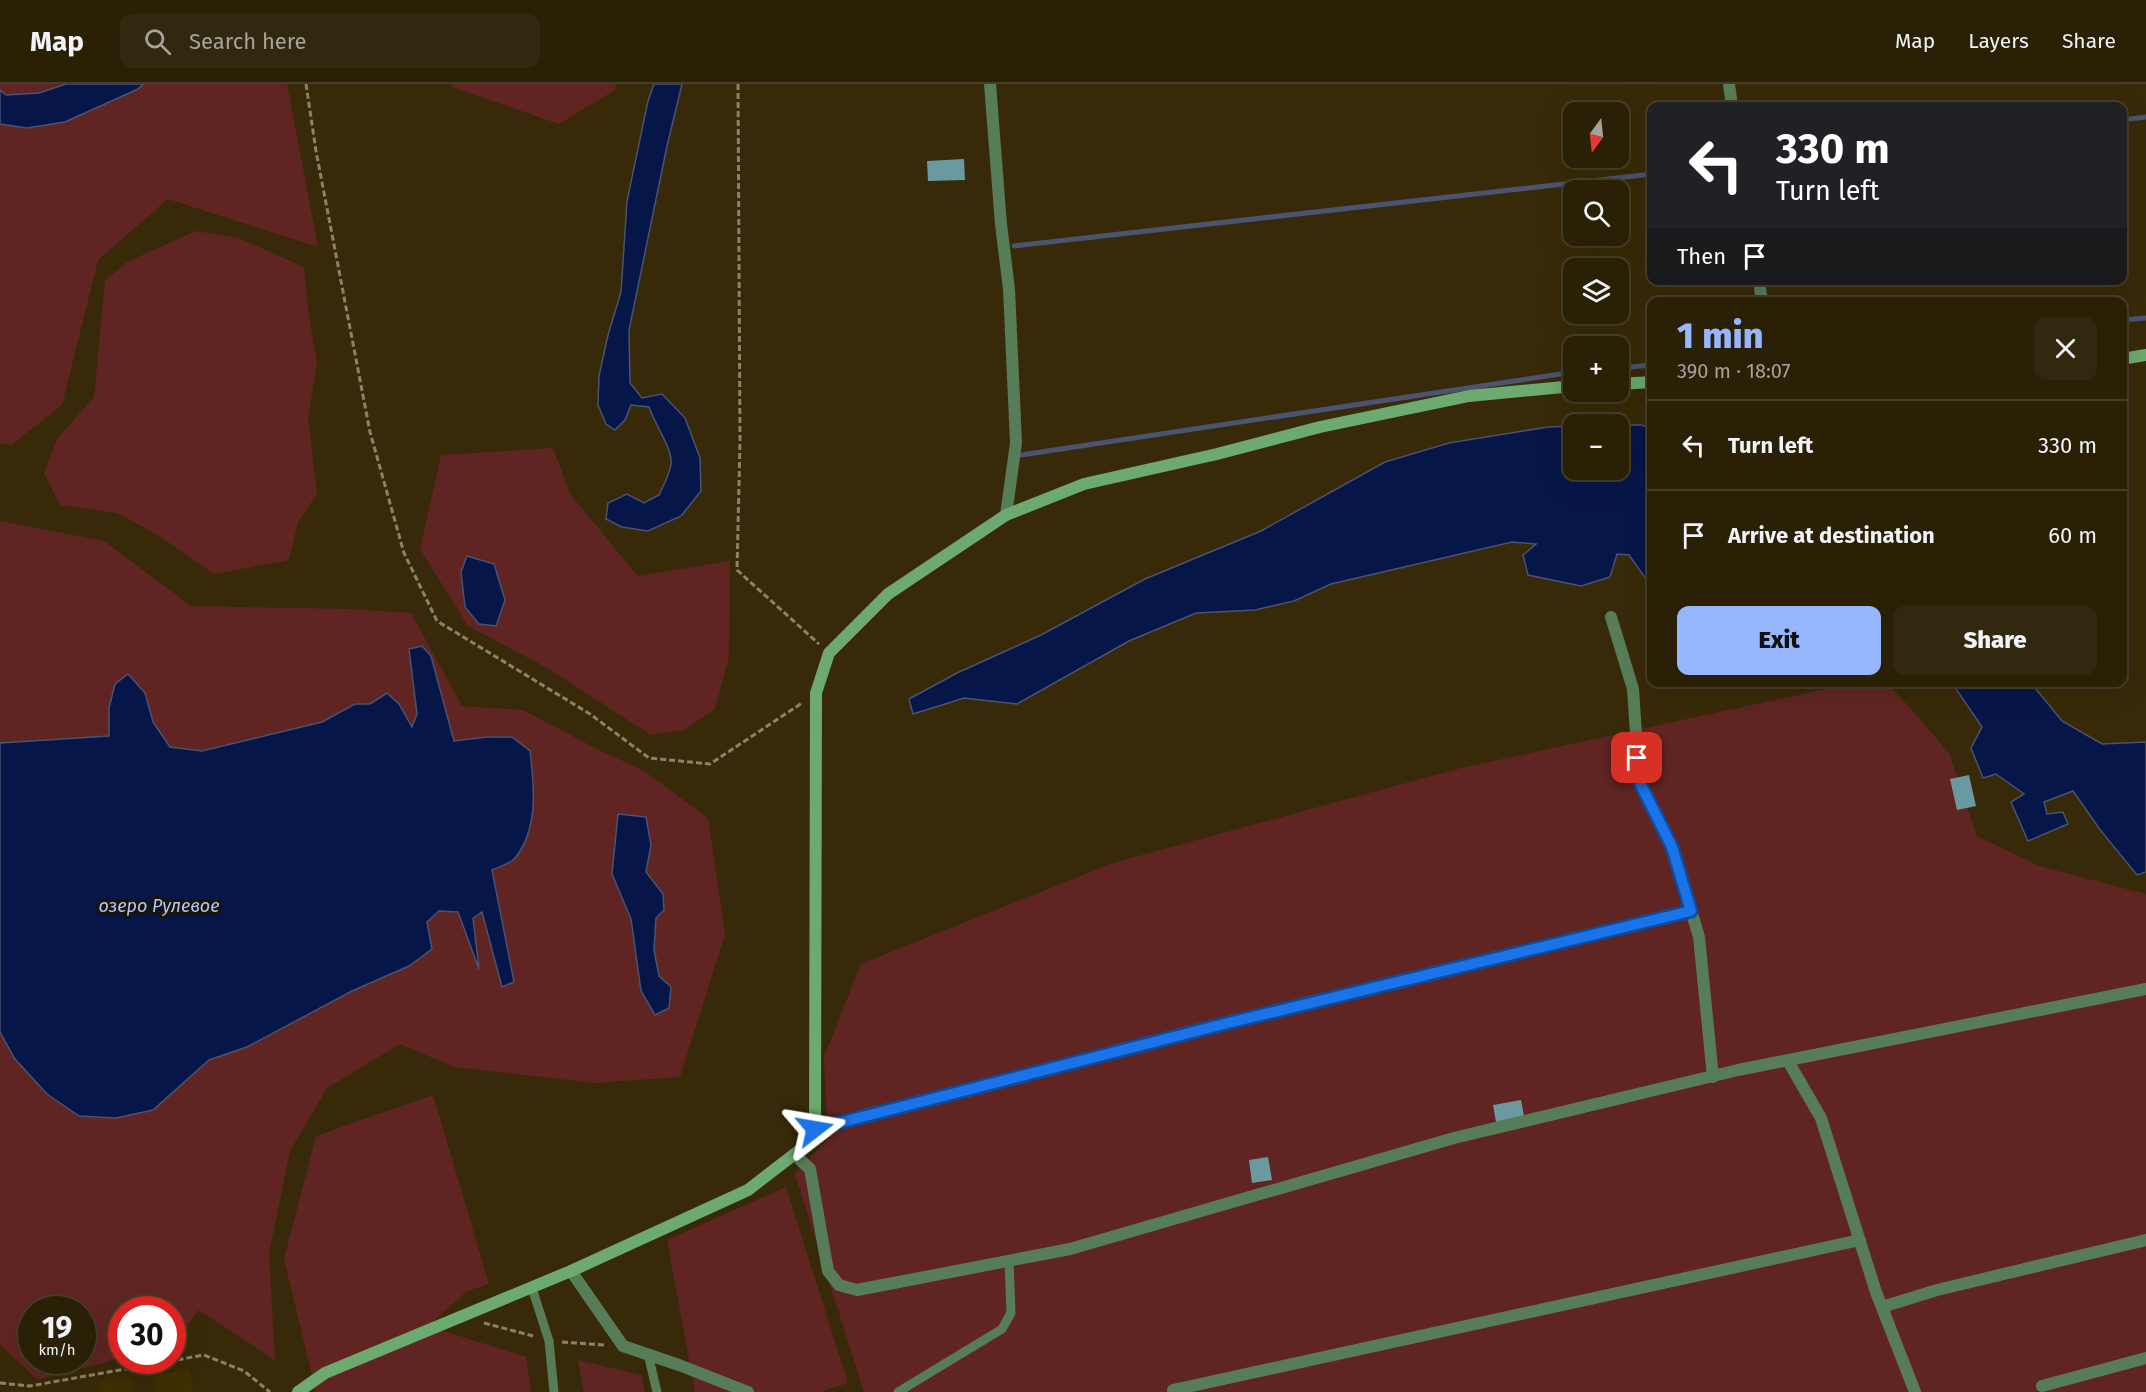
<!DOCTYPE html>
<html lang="en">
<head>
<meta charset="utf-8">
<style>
	body { margin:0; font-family:"Fira Sans",sans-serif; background:#322810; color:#f1f3f6; height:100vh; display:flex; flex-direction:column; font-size:22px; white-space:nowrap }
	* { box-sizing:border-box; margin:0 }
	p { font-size:20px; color:#a5a39b }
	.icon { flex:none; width:33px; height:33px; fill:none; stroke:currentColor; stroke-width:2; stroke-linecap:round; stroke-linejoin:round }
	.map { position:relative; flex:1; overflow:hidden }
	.details { position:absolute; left:1647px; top:213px; width:480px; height:390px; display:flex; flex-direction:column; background:#2a2006; border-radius:12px; box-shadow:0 6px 24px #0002,0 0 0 2px #463e28 }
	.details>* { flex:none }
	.hud { position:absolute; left:1647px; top:18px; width:480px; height:183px; border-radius:12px; box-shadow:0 6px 24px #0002,0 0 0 2px #463e28; background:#202124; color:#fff; overflow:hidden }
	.needle { width:39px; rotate:195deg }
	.fabs { position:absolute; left:1563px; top:18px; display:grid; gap:12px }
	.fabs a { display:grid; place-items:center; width:66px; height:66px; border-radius:12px; background:#2a2006; box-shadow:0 6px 24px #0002,0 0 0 2px #463e28; font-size:30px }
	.speed { position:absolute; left:18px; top:1212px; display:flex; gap:12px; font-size:30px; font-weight:700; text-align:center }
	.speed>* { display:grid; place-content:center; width:78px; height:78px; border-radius:50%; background:#2a2006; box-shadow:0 6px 24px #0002,0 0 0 2px #463e28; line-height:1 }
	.speed small { font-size:15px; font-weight:400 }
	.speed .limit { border:9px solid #d22; background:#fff; color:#111 }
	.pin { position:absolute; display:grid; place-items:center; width:51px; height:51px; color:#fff; margin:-26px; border-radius:12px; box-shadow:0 3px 9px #0006 }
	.me { position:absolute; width:66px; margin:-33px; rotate:76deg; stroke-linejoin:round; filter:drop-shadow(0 0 4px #0008) }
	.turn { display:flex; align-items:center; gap:21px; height:126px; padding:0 30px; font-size:27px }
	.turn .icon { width:78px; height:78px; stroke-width:2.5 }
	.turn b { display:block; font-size:42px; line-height:51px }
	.then { display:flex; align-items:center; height:57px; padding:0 30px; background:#0003; gap:12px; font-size:22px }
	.round { display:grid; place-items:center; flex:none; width:63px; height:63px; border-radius:12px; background:#322810 }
	.headline { display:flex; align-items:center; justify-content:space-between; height:102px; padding:0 30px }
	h1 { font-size:36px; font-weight:800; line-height:45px; color:#96b6fd }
	.primary-button { display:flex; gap:12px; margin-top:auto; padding:12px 30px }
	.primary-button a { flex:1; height:69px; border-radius:12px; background:#96b6fd; color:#111; font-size:24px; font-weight:800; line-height:69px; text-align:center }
	.primary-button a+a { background:#322810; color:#f1f3f6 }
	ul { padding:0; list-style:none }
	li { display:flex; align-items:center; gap:18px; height:90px; padding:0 30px; border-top:2px solid #463e28 }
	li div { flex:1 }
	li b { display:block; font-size:22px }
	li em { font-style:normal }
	header { display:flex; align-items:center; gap:36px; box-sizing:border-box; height:84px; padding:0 30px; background:#2a2006; border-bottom:2px solid #463e28 }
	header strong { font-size:28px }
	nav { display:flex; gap:33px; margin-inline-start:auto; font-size:21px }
	.search { width:420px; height:54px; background:#322810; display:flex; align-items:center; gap:15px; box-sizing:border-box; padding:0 21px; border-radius:12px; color:#a5a39b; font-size:22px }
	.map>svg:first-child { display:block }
	.built { fill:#402f02 }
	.green { fill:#602522; fill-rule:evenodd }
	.water { fill:#061648; stroke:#4a5370; stroke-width:1.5 }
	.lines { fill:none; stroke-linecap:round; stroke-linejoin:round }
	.stream { stroke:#4a5370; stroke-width:5 }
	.building { fill:#6a9aa0 }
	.path { stroke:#8d8268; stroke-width:3; stroke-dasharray:6 3; stroke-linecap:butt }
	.lane { stroke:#577d58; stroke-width:9 }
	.street { stroke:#577d58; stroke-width:12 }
	.secondary { stroke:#6caa6f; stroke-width:12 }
	.route-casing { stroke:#114b97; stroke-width:15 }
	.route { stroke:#1a73e8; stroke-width:10 }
	.labels { text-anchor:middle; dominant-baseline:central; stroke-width:6; stroke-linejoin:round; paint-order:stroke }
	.water-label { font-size:18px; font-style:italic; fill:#afc6f9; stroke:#1a1407 }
</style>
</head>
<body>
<header>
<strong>Map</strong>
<div class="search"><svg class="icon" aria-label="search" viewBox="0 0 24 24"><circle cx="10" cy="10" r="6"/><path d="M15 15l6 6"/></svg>Search here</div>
<nav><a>Map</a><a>Layers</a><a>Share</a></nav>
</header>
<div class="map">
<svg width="2146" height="1308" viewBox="0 0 2146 1308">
	<rect width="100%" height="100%" fill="#382a08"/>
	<path class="built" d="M190 1286 193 1308H157L155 1291Z
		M132 1294 133 1308H101L100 1298Z"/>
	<path class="green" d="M0 0H287L318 163 168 115 98 176 62 321 11 361 0 359Z
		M451 0H616L615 6 559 40 452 3Z
		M196 147 238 154 304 183 308 227 317 279 308 333 317 410 298 438 289 476 214 490 158 451 117 429 60 421 44 389 57 355 94 313 105 197 127 178Z
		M553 364 570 410 638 492 730 477 729 572 715 625 684 646 651 651 549 585 468 542 420 465 441 371Z
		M0 437 104 457 191 522 349 525 411 529 462 622 523 626 597 665 644 687 708 734 725 850 680 993 595 999 454 983 400 960 327 1004 290 1067 269 1169 275 1276 199 1226 173 1260 172 1226H122L121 1274 38 1296 0 1261ZM32 1226H82V1276H32Z
		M1854 599H1888L1949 669 1977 752 2039 782 2146 810V1308H864L795 1090 828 1054 824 973 861 880 1113 779 1461 684Z
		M433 1011 489 1200 467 1207 428 1242 526 1273 531 1308H316L284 1175 316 1052Z
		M786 1103 848 1299 820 1308H695L667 1156Z
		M578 1276 641 1291 645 1308H584Z"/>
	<path class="water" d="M66 0H143L138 5 65 38 27 44 0 40V6L6 11 39 9Z
		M654 0H682L667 62 629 246 630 299 642 314 662 310 685 334 700 374 701 407 681 432 648 447 622 443 606 435 608 419 627 410 644 419 659 411C663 402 670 390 671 380 673 365 654 339 649 323L631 321 625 336 615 346 606 340 598 321 599 292 608 251 621 208 627 117 648 17Z
		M1619 341H1641L1651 344V497L1646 495 1629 471 1617 470 1610 493 1581 502 1528 491 1523 471 1536 460 1512 458 1331 500 1294 517 1255 526 1196 529 1129 557 1017 620 964 614 913 630 909 615 957 589 1041 551 1145 495 1261 447 1385 378 1449 359 1548 343 1573 342 1574 386H1618Z
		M467 472 494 480 505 516 496 542 479 540 465 523 461 488Z
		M422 562 431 572 454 657 487 653H512L530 667C534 701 539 743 516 773 512 779 499 783 492 786L514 898 502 903 482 828 473 834 479 885 458 828 439 827 427 838 432 865 409 882 352 907 247 963 209 976 153 1026 116 1034 79 1032 47 1010 15 975 0 948V659L109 652V624L115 600 128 590 145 609 153 638 170 663 202 667 322 638 355 620H370L387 609 399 620 412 643 417 630 409 565Z
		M1952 599H2031L2062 637 2102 660 2146 658V788L2137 791 2101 747 2073 707 2044 718 2047 730 2063 728 2068 740 2028 757 2011 718 2024 710 1996 690 1983 694 1971 664 1982 643Z
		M618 730 646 733 651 761 646 788 663 810 664 826 656 834 654 866 659 892 671 903 669 924 655 931 641 907 631 835 612 790Z"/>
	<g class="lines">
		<path class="stream" d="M2122 36 2146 33
			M1014 162 1652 90
			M2122 236 2146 234
			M1618 284 1652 281
			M1021 371 1574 288"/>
	</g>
	<path class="building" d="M964 75 965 96 928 97 927 77Z
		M1969 691 1976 722 1957 726 1950 695Z
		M1521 1016 1524 1032 1496 1038 1493 1021Z
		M1268 1073 1272 1096 1252 1099 1249 1076Z"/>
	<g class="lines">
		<path class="path" d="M306 0 316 67 370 348 404 469 437 537 590 630 649 674 710 680 802 619
			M738 0 740 357 737 486 819 560
			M484 1239 533 1252
			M562 1258 604 1261
			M0 1299 30 1302 204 1271 244 1287 270 1308"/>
		<path class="lane" d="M532 1204 549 1257 554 1308
			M648 1270 657 1308
			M898 1308 1002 1245 1011 1229 1009 1177"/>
		<path class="street" d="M990 0 1001 140 1009 205 1016 359 1006 431
			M1729 0 1732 22
			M1759 196 1762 218
			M1611 533 1633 605 1639 697 1672 763 1699 853 1713 993
			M1788 977 1821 1034 1876 1208 1915 1308
			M815 1045 1228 938 1691 827
			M795 1071 810 1085 828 1187 839 1201 857 1206 1070 1165 1454 1054 1738 986 2146 905
			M571 1187 623 1262 679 1281 748 1308
			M1882 1223 1937 1206 2146 1156
			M2042 1302 2146 1274
			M1173 1306 1860 1156"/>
		<path class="secondary" d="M2122 275 2146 271
			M1618 300 1652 298
			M298 1308 325 1289 571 1187 748 1106 805 1062 815 1045 816 609 829 569 888 510 1006 431 1084 400 1217 370 1320 343 1469 312 1574 302"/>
	</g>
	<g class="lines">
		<defs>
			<path id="route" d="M815 1045 1228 939 1691 827 1672 763 1639 697 1637 674"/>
		</defs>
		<use href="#route" class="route-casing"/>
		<use href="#route" class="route"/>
	</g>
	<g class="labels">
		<g class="water-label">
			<text x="159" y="822">озеро Рулевое</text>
		</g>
	</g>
</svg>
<div class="fabs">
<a><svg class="needle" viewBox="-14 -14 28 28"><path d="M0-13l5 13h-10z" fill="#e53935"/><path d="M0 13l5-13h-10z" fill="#a5a39b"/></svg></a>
<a><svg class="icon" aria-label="search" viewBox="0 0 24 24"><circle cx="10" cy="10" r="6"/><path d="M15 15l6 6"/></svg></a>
<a><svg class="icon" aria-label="layers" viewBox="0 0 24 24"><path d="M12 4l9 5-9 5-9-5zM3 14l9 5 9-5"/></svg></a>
<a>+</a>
<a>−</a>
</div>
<div class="speed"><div>19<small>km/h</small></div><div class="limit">30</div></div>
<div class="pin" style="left:1637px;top:674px;background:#d93025"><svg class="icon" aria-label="arrive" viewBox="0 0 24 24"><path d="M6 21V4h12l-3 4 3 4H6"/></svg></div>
<svg class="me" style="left:815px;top:1045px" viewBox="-20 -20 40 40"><path d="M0-17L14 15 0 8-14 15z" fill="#1a73e8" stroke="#fff" stroke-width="4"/></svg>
<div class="hud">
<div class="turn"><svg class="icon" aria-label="left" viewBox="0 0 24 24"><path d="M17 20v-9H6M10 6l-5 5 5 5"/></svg><div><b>330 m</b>Turn left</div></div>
<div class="then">Then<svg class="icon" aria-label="arrive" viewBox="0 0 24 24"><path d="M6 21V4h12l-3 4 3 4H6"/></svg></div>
</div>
<section class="details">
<div class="headline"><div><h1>1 min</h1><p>390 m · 18:07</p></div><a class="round"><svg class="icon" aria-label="close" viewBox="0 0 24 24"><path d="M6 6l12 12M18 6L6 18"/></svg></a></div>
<ul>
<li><svg class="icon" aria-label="left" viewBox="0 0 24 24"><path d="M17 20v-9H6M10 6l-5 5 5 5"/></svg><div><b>Turn left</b></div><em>330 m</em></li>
<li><svg class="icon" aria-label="arrive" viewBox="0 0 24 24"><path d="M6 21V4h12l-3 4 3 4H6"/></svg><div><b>Arrive at destination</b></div><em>60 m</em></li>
</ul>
<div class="primary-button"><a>Exit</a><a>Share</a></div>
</section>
</div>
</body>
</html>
